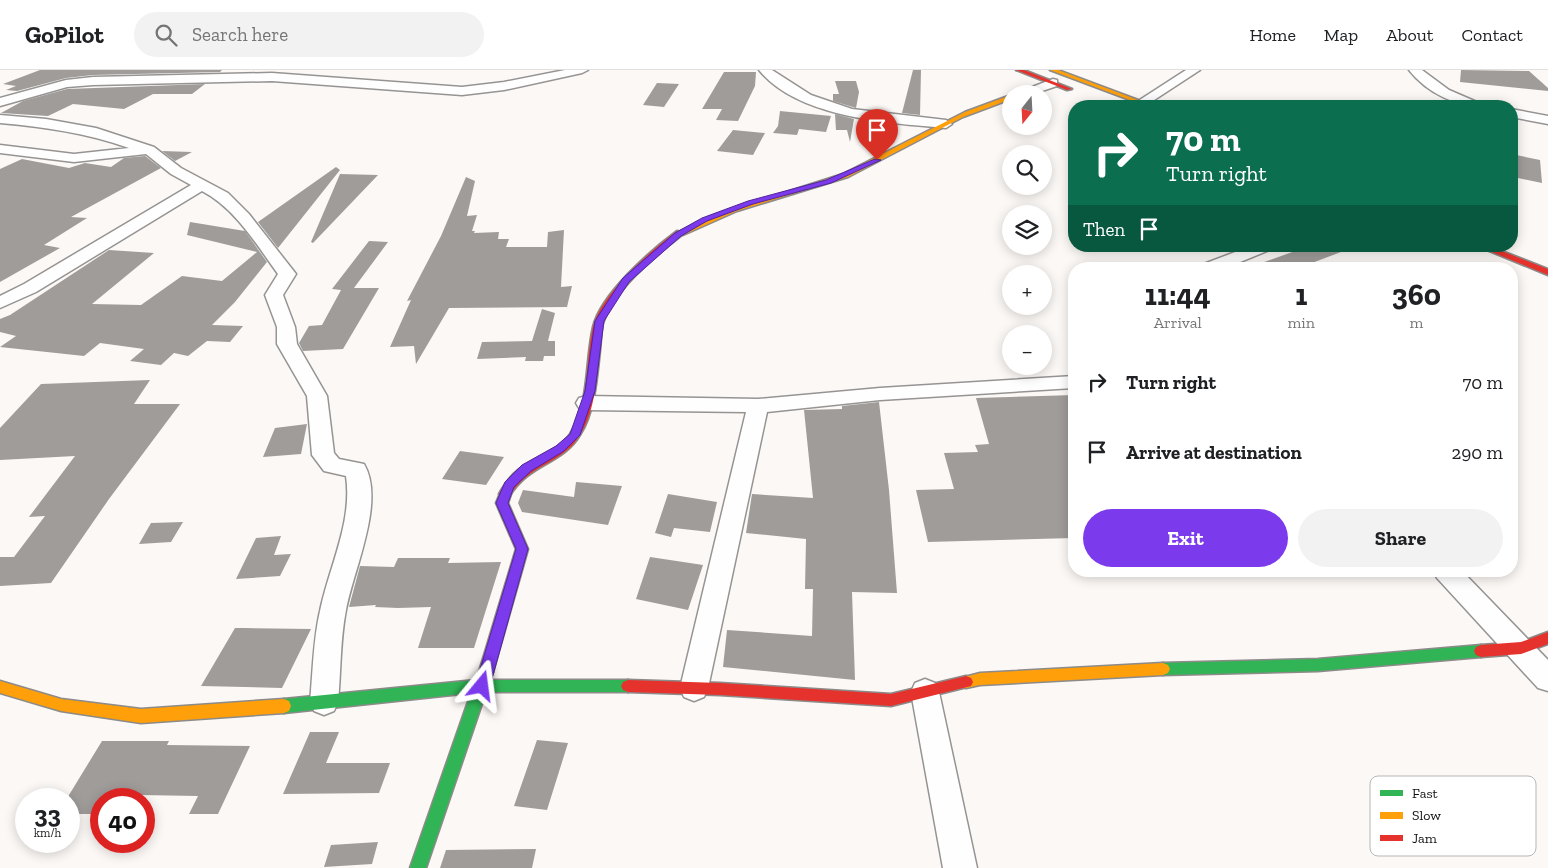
<!DOCTYPE html>
<html lang="en">
<head>
<meta charset="utf-8">
<style>
	body { margin:0; font-family:"Zilla Slab",serif; background:#f2f2f2; color:#202124; height:100vh; display:flex; flex-direction:column; font-size:19px; white-space:nowrap }
	* { box-sizing:border-box; margin:0 }
	p { font-size:16px; color:#757577 }
	.icon { flex:none; width:28px; height:28px; fill:none; stroke:currentColor; stroke-width:2; stroke-linecap:round; stroke-linejoin:round }
	.map { position:relative; flex:1; overflow:hidden }
	.sheet { position:absolute; left:1068px; top:192px; width:450px; height:315px; display:flex; flex-direction:column; background:#fff; border-radius:20px; box-shadow:0 2px 12px #0003 }
	.sheet>* { flex:none }
	.banner { position:absolute; left:1068px; top:30px; width:450px; height:152px; border-radius:20px; box-shadow:0 2px 12px #0003; background:#0b6e4f; color:#fff; overflow:hidden }
	.needle { width:32px; rotate:198deg }
	.buttons { position:absolute; left:1002px; top:15px; display:grid; gap:10px }
	.buttons a { display:grid; place-items:center; width:50px; height:50px; border-radius:50%; background:#fff; box-shadow:0 2px 12px #0003; font-size:25px }
	.speed { position:absolute; left:15px; top:718px; display:flex; gap:10px; font-size:25px; font-weight:700; text-align:center }
	.speed>* { display:grid; place-content:center; width:65px; height:65px; border-radius:50%; background:#fff; box-shadow:0 2px 12px #0003; line-height:1 }
	.speed small { font-size:12px; font-weight:400 }
	.speed .limit { border:8px solid #d22; background:#fff; color:#111 }
	.pin { position:absolute; display:grid; place-items:center; width:42px; height:42px; color:#fff; margin:-51px -21px; border-radius:50% 50% 50% 0; rotate:-45deg; box-shadow:0 0 5px #0007 }
	.pin .icon { rotate:45deg }
	.me { position:absolute; width:55px; margin:-28px; rotate:16deg; stroke-linejoin:round; filter:drop-shadow(0 0 4px #0008) }
	.turn { display:flex; align-items:center; gap:18px; height:105px; padding:0 15px; font-size:22px }
	.turn .icon { width:65px; height:65px; stroke-width:2.5 }
	.turn b { display:block; font-size:35px; line-height:42px }
	.then { display:flex; align-items:center; height:48px; padding:0 15px; background:#0003; gap:10px; font-size:19px }
	.eta { display:flex; justify-content:space-evenly; align-items:center; height:85px; text-align:center }
	.eta b { font-size:30px; font-weight:800; line-height:35px }
	.action { display:flex; gap:10px; margin-top:auto; padding:10px 15px }
	.action a { flex:1; height:58px; border-radius:30px; background:#7c3aed; color:#fff; font-size:20px; font-weight:800; line-height:58px; text-align:center }
	.action a+a { background:#f2f2f2; color:#202124 }
	ul { padding:0; list-style:none }
	li { display:flex; align-items:center; gap:15px; height:70px; padding:0 15px }
	li div { flex:1 }
	li b { display:block; font-size:19px }
	li em { font-style:normal }
	header { display:flex; align-items:center; gap:30px; box-sizing:border-box; height:70px; padding:0 25px; background:#fff; border-bottom:1px solid #e0e0e0 }
	header strong { font-size:24px }
	nav { display:flex; gap:28px; margin-inline-start:auto; font-size:18px }
	.search { width:350px; height:45px; background:#f2f2f2; display:flex; align-items:center; gap:12px; box-sizing:border-box; padding:0 18px; border-radius:28px; color:#757577; font-size:19px }
	.map>svg:first-child { display:block }
	.building { fill:#a09c9a }
	.lines { fill:none; stroke-linecap:round; stroke-linejoin:round }
	.street-casing { stroke:#969493; stroke-width:3 }
	.fast-casing { stroke:#8c8b89; stroke-width:3 }
	.slow-casing { stroke:#8c8b89; stroke-width:3 }
	.jam-casing { stroke:#8c8b89; stroke-width:3 }
	.street { fill:#fffefe; fill-rule:evenodd }
	.fast { fill:#30b455; fill-rule:evenodd }
	.slow { fill:#ff9f0a; fill-rule:evenodd }
	.jam { fill:#e5322d; fill-rule:evenodd }
	.route { fill:#7c3aed; stroke:#51269a }
	.key { fill:#fff; stroke:#b7b7b7; stroke-width:1 }
	.key-label { font-size:14px; fill:#0f0f0f }
</style>
</head>
<body>
<header>
<strong>GoPilot</strong>
<div class="search"><svg class="icon" aria-label="search" viewBox="0 0 24 24"><circle cx="10" cy="10" r="6"/><path d="M15 15l6 6"/></svg>Search here</div>
<nav><a>Home</a><a>Map</a><a>About</a><a>Contact</a></nav>
</header>
<div class="map">
<svg width="1548" height="798" viewBox="0 0 1548 798">
	<rect width="100%" height="100%" fill="#fcf8f5"/>
	<path class="building" d="M40 0H222L220 2 93 5 66 8 17 21 6 20 16 16 3 14Z
		M913 0H921L920 45 902 43Z
		M1461 0 1529 1 1548 18V21L1460 12Z
		M724 2H756L755 16 738 51 716 50 722 39H702Z
		M835 11H856L859 22 856 38 833 31V24H839Z
		M657 13 679 14 664 37 643 35Z
		M205 14 192 24H153L124 39 73 34 48 46 1 43 23 31 67 19Z
		M780 41 831 46 826 62 799 59 797 65 773 63 778 56Z
		M835 44 854 49 850 72 847 60H836Z
		M733 60 765 63 753 85 717 81Z
		M162 81 192 82 175 91Z
		M1516 85 1540 90 1542 113 1518 108Z
		M145 86 161 98 71 147 87 148 44 175 60 178 0 212V99L22 89 69 98 85 93 111 97 124 88Z
		M336 97 340 100 278 178 258 152Z
		M340 104 378 105 313 173 311 172Z
		M466 107 475 111 467 146 477 145 472 161H475L474 163 499 162 498 169H509L506 177H547L548 162 564 160 561 217 572 216 567 237 449 238 416 294 414 276 390 277 411 230 407 231 441 166Z
		M190 152 245 161 267 192 235 232 212 255 243 256 230 272 207 271 188 286 174 283 161 295 130 291 144 279 100 273 84 286 0 277 16 266 0 262V249L10 245 109 180 154 183 92 234 141 235 182 206 222 211 257 182 187 165Z
		M369 171 388 172 354 218H379L343 279 303 281 299 273 309 256 322 255 341 220 332 219Z
		M1341 179V182L1296 199H1253V196L1298 180Z
		M542 239 555 243 548 271H555V286H544L543 291H525L526 287 477 289 482 272 532 271Z
		M150 310 134 334H180L109 429 51 513 0 516V487H14L45 446 29 447 75 386 0 390V358L41 314Z
		M1074 325V468L928 472 916 420 954 419 944 383 978 382 975 375 989 374 976 328Z
		M879 332 889 420 897 523 852 522 855 610 723 597 727 560 812 566 813 519H805L806 469 746 463 752 424 813 428 804 340 842 339V336Z
		M307 354 301 384 263 387 275 358Z
		M460 381 504 387 486 415 442 409Z
		M576 412 622 416 608 455 522 442 518 433 523 420 574 427Z
		M668 424 717 432 710 462 674 458 671 467 655 463Z
		M183 452 171 472 139 474 151 453Z
		M281 466 274 485 291 484 280 506 236 509 256 468Z
		M650 487 703 495 688 540 636 529Z
		M398 488H450L448 493 501 492 474 578H418L431 537 398 538 375 537 376 535 349 537 360 496 394 497Z
		M235 558H244L311 559 282 618 201 616Z
		M310 662H339L326 693H390L379 723 283 724Z
		M537 670 568 673 547 740 514 736Z
		M102 671H169L167 675 250 676 218 744H189L198 726 139 725 137 729H101V744H69V725Z
		M378 772 372 794 324 797 331 775Z
		M536 779 532 798H440L446 780Z"/>
	<g class="lines">
		<defs>
			<path id="street" d="M565 0H588L582 3 504 20 462 25 272 11 93 15 67 17 0 36V28L66 10 93 7 272 3 462 17 504 12Z
				M759 0H772L811 25 852 39 946 50 952 54 946 58C889 53 798 48 759 0Z
				M1186 0H1200L1145 36H1137L1135 33Z
				M1409 0H1422L1449 20 1486 36C1458 38 1427 23 1409 0Z
				M1053 9 1057 10V16L1033 24H1014Z
				M1511 39 1548 46V54L1511 47Z
				M0 45 46 49 96 58 154 77 181 98 228 123 249 144 296 204 283 225 295 257 297 274 327 326 334 383 339 389 364 394C386 431 353 501 346 540 340 570 341 601 338 632L334 641 324 645 314 641 310 632C313 602 313 571 320 541 329 497 353 452 346 406L324 401 312 385 307 326 277 274V257L265 225 278 204C256 174 236 139 202 121L36 222 0 238V226L24 214 191 115 171 104 146 84 74 92 0 83V75L74 84 129 78C86 63 45 57 0 53Z
				M1251 176H1274L1272 179 1223 199H1199L1201 195Z
				M1074 306V318L880 330 767 342 708 618 704 627 694 631 684 627 680 618 746 342 586 340 579 338 576 333 579 328 586 326 758 329 880 318Z
				M1433 501H1462L1548 590V621L1538 618 1437 508Z
				M925 609 935 613 939 622 977 798H943L911 622 915 613Z"/>
			<path id="fast" d="M1481 575 1486 577 1488 581 1486 585 1481 587 1318 601 1163 605 1158 603 1156 599 1158 595 1163 593 1318 589Z
				M486 596 491 598 493 602 490 610H628L633 612 635 616 633 620 628 622H486L426 798H410L471 623 284 643 279 641 277 636 279 631 284 629 476 610 481 598Z"/>
			<path id="slow" d="M1050 0H1058L1154 36H1146Z
				M1011 25V29L963 47 848 107 737 141 683 165 676 163 714 145 843 104 965 42Z
				M505 420 511 424 508 433 528 479 493 602 491 606 486 608 481 606 479 602 516 479 496 433 501 421Z
				M1163 593 1168 595 1170 599 1168 603 1163 605 980 615 966 618 961 616 959 612 961 608 980 603Z
				M0 611 61 629 141 639 284 629 289 631 291 636 289 641 284 643 141 653 61 641 0 623Z"/>
			<path id="jam" d="M1016 0H1024L1072 19 1067 20Z
				M677 161 684 163C678 169 670 174 663 180 641 199 612 225 603 253 601 262 601 271 600 280 597 307 595 342 580 365 562 395 529 393 509 427H501L499 424C504 415 509 407 518 400 534 387 558 382 570 364 590 332 585 291 593 257 601 224 650 181 677 161Z
				M1477 176H1489L1548 199V205Z
				M1548 562V574L1521 584 1481 587 1476 585 1474 581 1476 577 1481 575 1521 572Z
				M966 606 971 608 973 612 971 616 891 636 720 625 628 622 623 620 621 616 623 612 628 610 720 613 891 624Z"/>
		</defs>
		<use href="#street" class="street-casing"/>
		<use href="#fast" class="fast-casing"/>
		<use href="#slow" class="slow-casing"/>
		<use href="#jam" class="jam-casing"/>
		<use href="#street" class="street"/>
		<use href="#fast" class="fast"/>
		<use href="#slow" class="slow"/>
		<use href="#jam" class="jam"/>
	</g>
	<path class="route" d="M875 89 881 90 831 113 753 134 707 151 681 166 629 212 604 251 595 321 580 365 564 381 531 401 514 417 508 433 528 479 490 616 488 620 482 622 477 620 475 616 516 479 496 433 505 412 522 395 556 376 570 364 585 321 595 251 623 208 675 163 702 148 748 131 826 110Z"/>
	<rect x="1370" y="706" width="166" height="80" rx="8" class="key"/>
	<rect x="1380" y="720" width="23" height="6" fill="#30b455"/>
	<rect x="1380" y="742" width="23" height="7" fill="#ff9f0a"/>
	<rect x="1380" y="765" width="23" height="6" fill="#e5322d"/>
	<g class="key-label">
		<text x="1412" y="728">Fast</text>
		<text x="1412" y="750">Slow</text>
		<text x="1412" y="773">Jam</text>
	</g>
</svg>
<div class="buttons">
<a><svg class="needle" viewBox="-14 -14 28 28"><path d="M0-13l5 13h-10z" fill="#e53935"/><path d="M0 13l5-13h-10z" fill="#757577"/></svg></a>
<a><svg class="icon" aria-label="search" viewBox="0 0 24 24"><circle cx="10" cy="10" r="6"/><path d="M15 15l6 6"/></svg></a>
<a><svg class="icon" aria-label="layers" viewBox="0 0 24 24"><path d="M12 4l9 5-9 5-9-5zM3 14l9 5 9-5"/></svg></a>
<a>+</a>
<a>−</a>
</div>
<div class="speed"><div>33<small>km/h</small></div><div class="limit">40</div></div>
<div class="pin" style="left:877px;top:90px;background:#d93025"><svg class="icon" aria-label="arrive" viewBox="0 0 24 24"><path d="M6 21V4h12l-3 4 3 4H6"/></svg></div>
<svg class="me" style="left:482px;top:616px" viewBox="-20 -20 40 40"><path d="M0-17L14 15 0 8-14 15z" fill="#7c3aed" stroke="#fff" stroke-width="4"/></svg>
<div class="banner">
<div class="turn"><svg class="icon" aria-label="right" viewBox="0 0 24 24"><path d="M7 20v-9h11M14 6l5 5-5 5"/></svg><div><b>70 m</b>Turn right</div></div>
<div class="then">Then<svg class="icon" aria-label="arrive" viewBox="0 0 24 24"><path d="M6 21V4h12l-3 4 3 4H6"/></svg></div>
</div>
<section class="sheet">
<div class="eta">
<div><b>11:44</b><p>Arrival</p></div>
<div><b>1</b><p>min</p></div>
<div><b>360</b><p>m</p></div>
</div>
<ul>
<li><svg class="icon" aria-label="right" viewBox="0 0 24 24"><path d="M7 20v-9h11M14 6l5 5-5 5"/></svg><div><b>Turn right</b></div><em>70 m</em></li>
<li><svg class="icon" aria-label="arrive" viewBox="0 0 24 24"><path d="M6 21V4h12l-3 4 3 4H6"/></svg><div><b>Arrive at destination</b></div><em>290 m</em></li>
</ul>
<div class="action"><a>Exit</a><a>Share</a></div>
</section>
</div>
</body>
</html>
